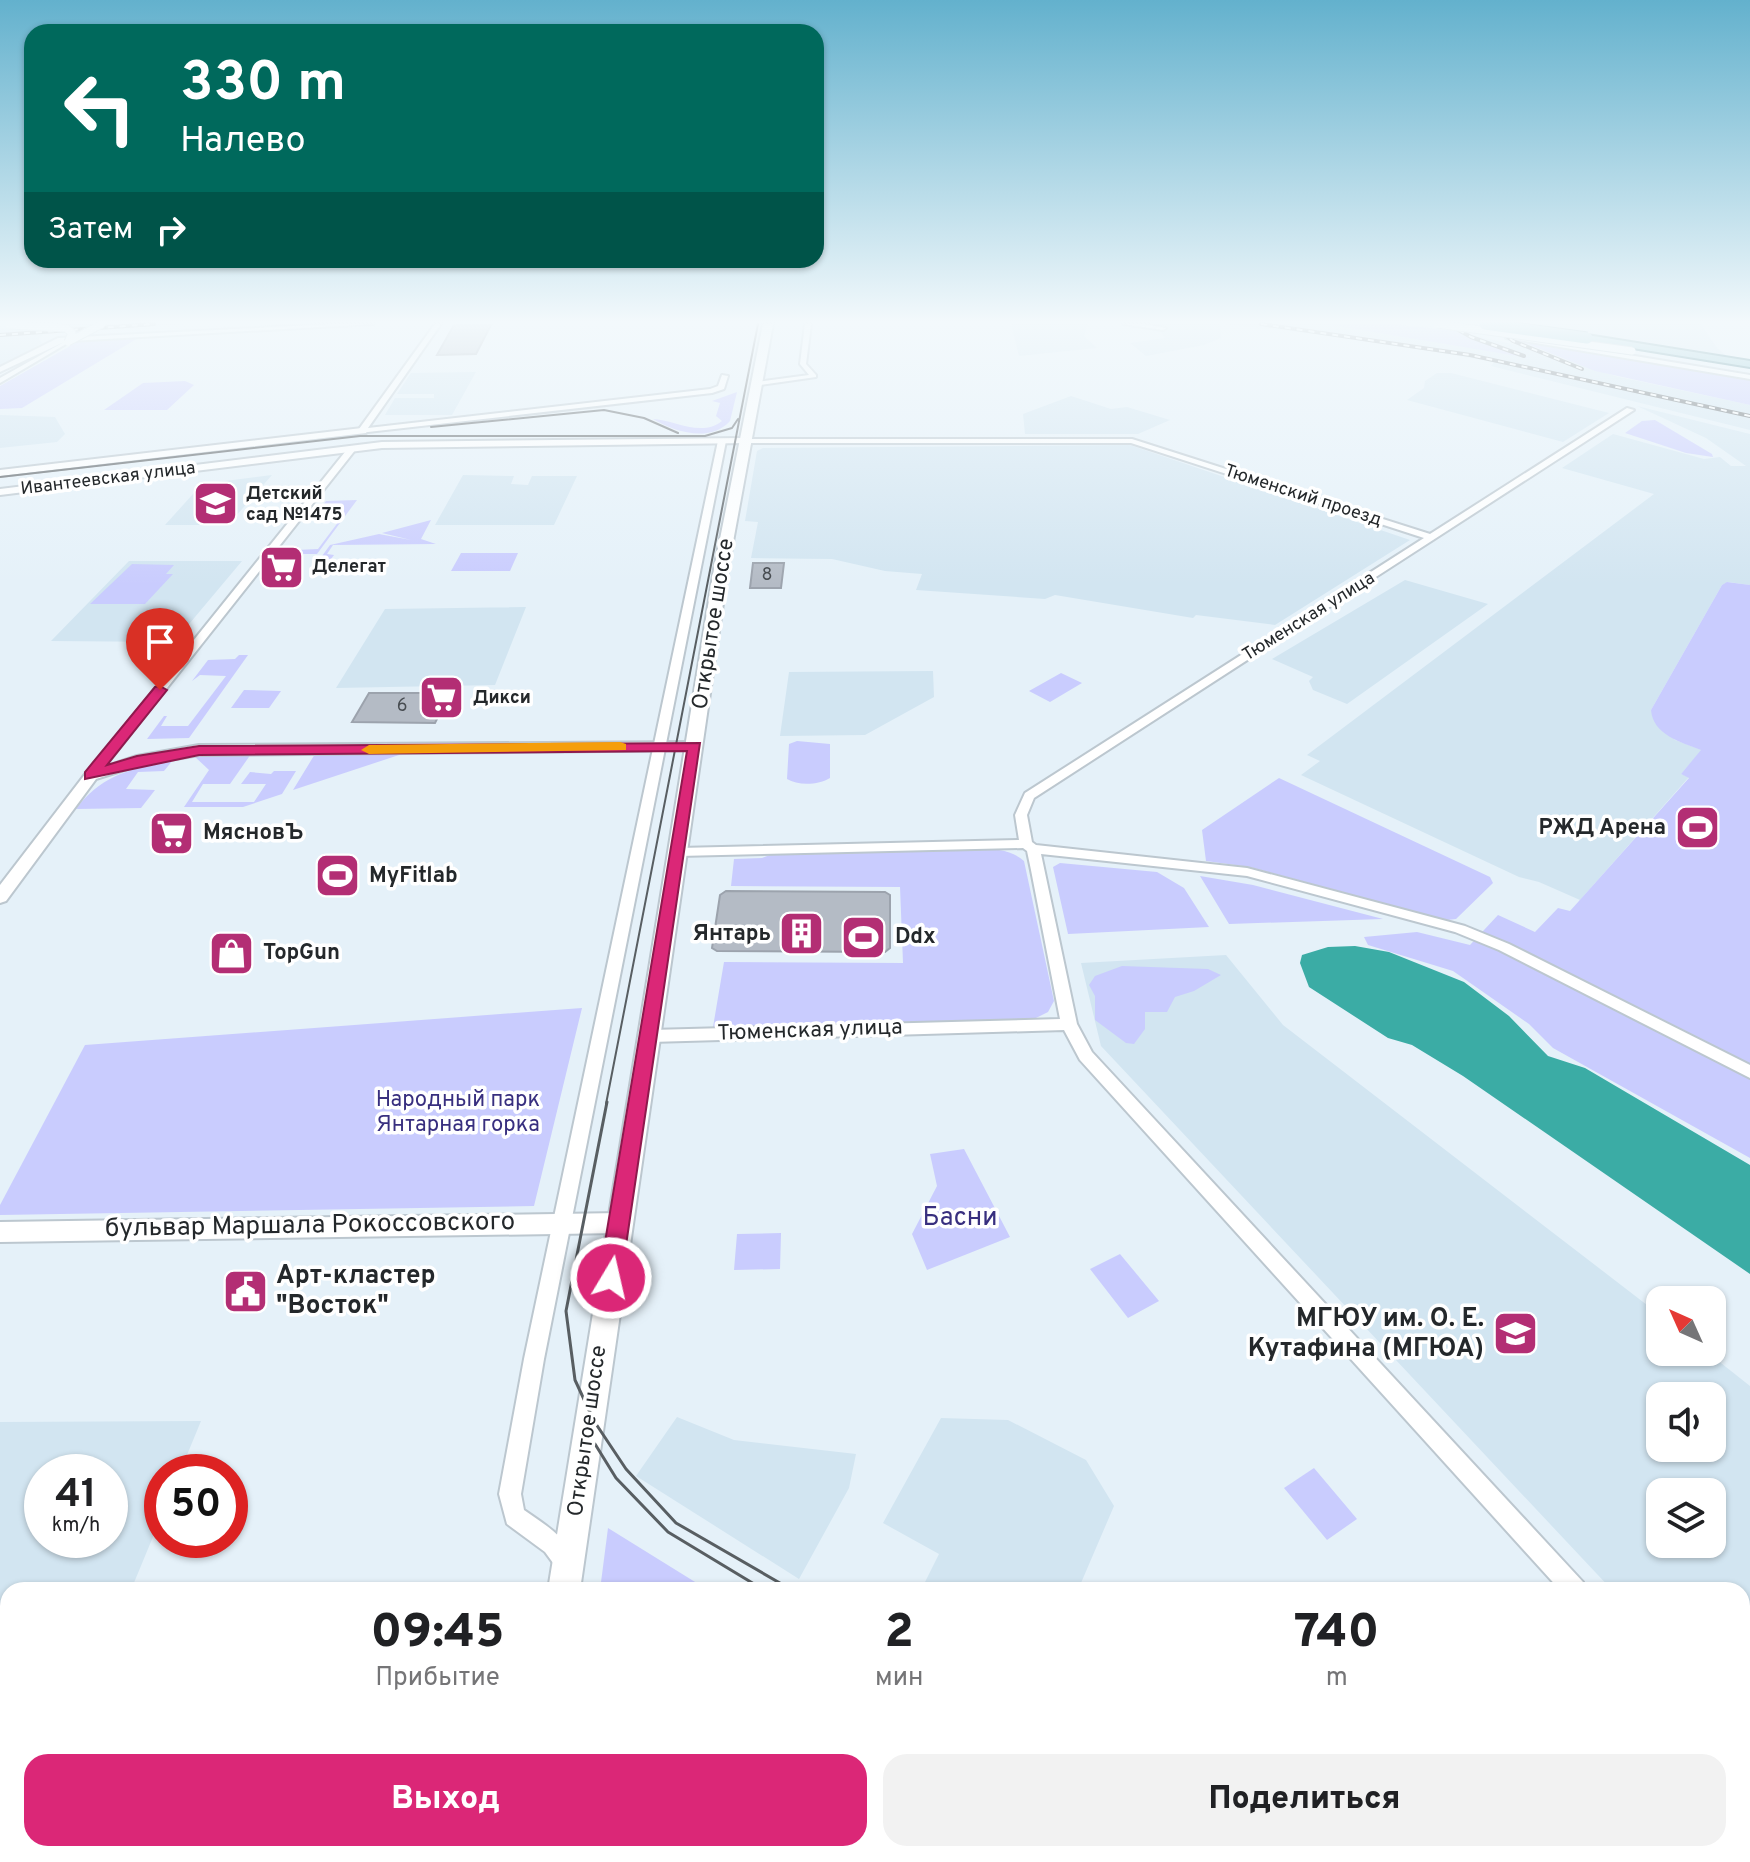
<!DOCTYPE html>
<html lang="ru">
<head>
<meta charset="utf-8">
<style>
	body { margin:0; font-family:Overpass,sans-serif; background:#f2f2f2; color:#202124; height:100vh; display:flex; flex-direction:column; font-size:30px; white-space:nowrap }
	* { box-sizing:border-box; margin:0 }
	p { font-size:26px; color:#757577 }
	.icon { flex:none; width:44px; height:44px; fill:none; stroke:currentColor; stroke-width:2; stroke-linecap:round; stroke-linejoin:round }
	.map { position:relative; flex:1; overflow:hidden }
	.details { position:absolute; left:0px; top:1582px; width:1750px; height:280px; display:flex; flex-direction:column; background:#fff; border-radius:24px 24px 0 0; box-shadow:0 2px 6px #0004 }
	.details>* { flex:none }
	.guide { position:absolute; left:24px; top:24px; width:800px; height:244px; border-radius:24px; box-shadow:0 2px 6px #0004; background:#00695c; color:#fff; overflow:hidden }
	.needle { width:52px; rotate:315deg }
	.controls { position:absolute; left:1646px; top:1286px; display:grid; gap:16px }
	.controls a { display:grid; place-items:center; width:80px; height:80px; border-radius:16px; background:#fff; box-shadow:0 2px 6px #0004; font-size:40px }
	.speed { position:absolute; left:24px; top:1454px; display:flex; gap:16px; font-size:40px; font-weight:700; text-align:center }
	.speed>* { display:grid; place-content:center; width:104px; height:104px; border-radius:50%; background:#fff; box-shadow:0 2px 6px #0004; line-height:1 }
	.speed small { font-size:20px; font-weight:400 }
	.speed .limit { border:12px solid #d22; background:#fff; color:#111 }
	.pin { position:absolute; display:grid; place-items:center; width:68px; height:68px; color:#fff; margin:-82px -34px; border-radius:50% 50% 50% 0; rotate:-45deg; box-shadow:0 0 8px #0007 }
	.pin .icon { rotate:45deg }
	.me { position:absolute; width:88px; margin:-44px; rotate:9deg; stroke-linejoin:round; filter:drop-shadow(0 0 6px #0008) }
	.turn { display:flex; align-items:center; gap:28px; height:168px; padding:0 24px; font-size:36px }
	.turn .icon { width:104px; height:104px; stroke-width:2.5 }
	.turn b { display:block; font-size:56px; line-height:68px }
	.then { display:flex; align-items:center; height:76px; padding:0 24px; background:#0003; gap:16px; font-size:30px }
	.eta { display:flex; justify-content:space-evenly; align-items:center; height:136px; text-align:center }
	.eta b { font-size:48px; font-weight:800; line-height:56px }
	.primary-button { display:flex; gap:16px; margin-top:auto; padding:16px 24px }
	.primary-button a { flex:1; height:92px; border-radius:24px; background:#db2777; color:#fff; font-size:32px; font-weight:800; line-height:92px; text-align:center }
	.primary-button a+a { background:#f2f2f2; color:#202124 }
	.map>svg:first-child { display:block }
	.built { fill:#d2e5f1; fill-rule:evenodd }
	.green { fill:#c9ccfe }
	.water { fill:#3baca5 }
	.building { fill:#b4bbc5; stroke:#9ca3ad; stroke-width:2 }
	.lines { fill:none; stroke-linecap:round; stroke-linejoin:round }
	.minor-casing { stroke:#bcc7cf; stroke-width:4 }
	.tertiary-casing { stroke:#bcc7cf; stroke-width:4 }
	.secondary-casing { stroke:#bcc7cf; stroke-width:4 }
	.primary-casing { stroke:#2c707c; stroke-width:4 }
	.minor { fill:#fff; fill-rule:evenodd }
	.tertiary { fill:#fff; fill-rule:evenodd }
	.secondary { fill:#fff; fill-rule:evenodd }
	.primary { fill:#83c0cb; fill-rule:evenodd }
	.tram-far1 { stroke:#585e62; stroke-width:2 }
	.tram { stroke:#585e62; stroke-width:3 }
	.rail-casing { stroke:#585e62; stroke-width:4 }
	.rail { stroke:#fff; stroke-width:2; stroke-dasharray:6; stroke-linecap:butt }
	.minor-bridge-casing { stroke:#bcc7cf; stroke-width:9; stroke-linecap:butt }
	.primary-bridge-casing { stroke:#2c707c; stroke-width:13; stroke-linecap:butt }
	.minor-bridge { stroke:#fff; stroke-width:7 }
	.primary-bridge { stroke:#83c0cb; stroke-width:11 }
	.route { fill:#db2777; stroke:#8e194d; stroke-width:2 }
	.slow { fill:#f59e0b }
	.labels { text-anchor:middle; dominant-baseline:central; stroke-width:7; stroke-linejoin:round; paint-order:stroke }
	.far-street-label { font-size:18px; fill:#24282b; stroke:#fff }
	.far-poi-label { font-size:18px; font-weight:bold; fill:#24282b; stroke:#fff; text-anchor:start }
	.number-label { font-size:18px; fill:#484d52 }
	.street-label { font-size:22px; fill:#24282b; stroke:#fff }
	.poi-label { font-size:22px; font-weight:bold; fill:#24282b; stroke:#fff; text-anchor:start }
	.park-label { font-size:22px; fill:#382f7f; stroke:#fff }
	.near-park-label { font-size:26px; fill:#382f7f; stroke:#fff }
	.near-street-label { font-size:26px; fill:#24282b; stroke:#fff }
	.near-poi-label { font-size:26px; font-weight:bold; fill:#24282b; stroke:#fff; text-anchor:start }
</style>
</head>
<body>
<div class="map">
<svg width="1750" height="1862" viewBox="0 0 1750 1862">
	<rect width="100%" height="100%" fill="#e5f1f9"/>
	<path class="built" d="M72 324H185L44 333 39 339 42 343 0 368V329Z
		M1011 324H1088L1084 336 1097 348 1019 356Z
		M1155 324H1220L1221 338 1204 345 1146 356 1130 343 1165 338Z
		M1224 324H1342L1466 334 1535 349 1615 376 1750 405V430L1491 366 1494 362 1353 338Z
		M1510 324H1701L1717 348 1728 357Z
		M476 372 452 415H385L395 398H434V394H397L411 373Z
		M1437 373H1451L1609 413 1563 442 1407 400 1424 388 1425 381Z
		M1071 396 1111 409 1127 407 1170 420 1138 434H1025L1023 414Z
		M1637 406 1750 434V585L1728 582 1722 585 1651 710 1675 740 1702 750 1681 774 1689 777 1580 900 1539 882 1519 877 1301 775 1320 761 1307 755 1654 494 1562 468 1613 434 1704 459 1720 457 1731 466H1746L1706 438Z
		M0 415 55 417 65 434 57 442 0 448Z
		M1130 445 1410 540 1275 625 1196 615 1193 618 1055 595 1045 599 916 590 922 574 885 571 832 559 751 558 758 522 745 521 757 451 763 448Z
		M272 475 228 525H165L202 484Z
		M463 475 514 476 511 484 528 485 532 476H577L554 525H435Z
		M129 561H242L174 642 51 641Z
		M1405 580 1488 604 1347 704 1313 690 1309 681 1313 677 1272 659Z
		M526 607 495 685 336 688 385 609Z
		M933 671 934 697 865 735 780 736 789 672Z
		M1226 955 1283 1025 1660 1315V1352H1707L1750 1386V1734L1742 1725V1590H1612L1101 1046 1081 963ZM1660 1396H1712V1448H1660ZM1660 1492H1712V1544H1660Z
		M677 1417 734 1440 856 1454 849 1488 799 1579 636 1476Z
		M941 1418 1008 1420 1086 1460 1114 1506 1078 1590H921L939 1554 883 1523Z
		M201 1421 180 1472H162V1515L131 1590H8V1719H0V1422ZM42 1472H110V1540H42Z
		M1359 1854H1477L1491 1862H1357Z"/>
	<path class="green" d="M1326 324H1392L1457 331 1529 358Z
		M138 338 22 408 0 409V386L79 341Z
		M1515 339 1750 379V405L1595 371Z
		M185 381 194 385 167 410H104L143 383Z
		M737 392 730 421C710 443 675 432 653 419 671 419 702 438 722 421L716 416 720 403 712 401Z
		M1655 420 1712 454 1713 457 1686 453 1625 433 1642 421Z
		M357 500 317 554H285L292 546H298L296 550 318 549 342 517 311 520 326 501Z
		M431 520 421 539 436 544 333 545 327 554 334 555 328 563H317L330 545 379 534 411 540 382 533Z
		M461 553H518L510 571H451Z
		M132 564 174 565 166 574H173L145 604H90Z
		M1727 582 1750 585V1158L1553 1048 1529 1024 1453 971 1368 945 1364 937 1417 932 1470 945 1498 915 1535 932 1558 908 1570 911 1689 778 1681 774 1701 750C1681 742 1653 735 1651 710L1722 585Z
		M239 655H248L189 738 147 739 164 716H167L161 726H188L226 676 200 675 192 681 208 660 235 659Z
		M1061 673 1082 683 1050 702 1029 691Z
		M244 690 281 691 269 708H231Z
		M797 741 830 744V778C819 785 798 786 787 779L789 744Z
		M251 754 230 784H203L192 802H254L266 784H241L250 772 271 774 274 771H296L282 794 243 807H184L209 770 193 755Z
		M315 754H402L293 790Z
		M173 760 164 771 138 772 126 789 155 790 141 808 76 809C101 775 133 768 173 760Z
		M1279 778 1490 877 1493 883 1456 919 1447 920 1250 867 1206 861 1202 830Z
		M936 850C963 850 1003 842 1024 861L1054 1001 1048 1012 1032 1020 713 1027 724 962 903 963 900 887 731 886 734 859 762 858 775 853Z
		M1060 863 1157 872 1184 888 1209 927 1068 934 1053 867Z
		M1200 876 1253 885 1383 919 1229 924Z
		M1122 966 1208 969 1221 975 1194 991 1175 997 1167 1012H1145V1029L1134 1044 1126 1043 1095 1020V996L1089 985 1095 976Z
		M582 1008 534 1206 0 1215V1205L85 1045Z
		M964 1149 1010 1237 927 1270 912 1234 937 1186 930 1154Z
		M781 1233 780 1269 734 1270 737 1234Z
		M1120 1254 1159 1301 1128 1318 1090 1269Z
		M1314 1468 1357 1519 1327 1540 1284 1488Z
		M608 1528 708 1590H600Z
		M564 1854H725L721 1862H563Z"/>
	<path class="water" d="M1355 946 1389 952 1464 982 1509 1016 1548 1056 1585 1068 1750 1165V1274L1463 1076 1412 1045 1388 1038 1309 987 1300 963 1302 955 1328 947Z"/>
	<path class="building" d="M454 325H491L476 354 437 355Z
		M753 563H784L781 588H750Z
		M369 693H450L435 723 352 722Z
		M726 891 885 892 890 895V948L885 952 717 951 712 948 720 895Z"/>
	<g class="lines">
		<defs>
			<path id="minor" d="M333 324H374L71 341 0 383V378L64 342 2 371 0 372V367L58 338Z
				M435 324H441L368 428 710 389 718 386 722 375 728 376 724 389 712 393 359 433V429Z
				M805 324H811L806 364 816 375V377L754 386 757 382 809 375 800 364Z
				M1123 324H1144L1166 328 1163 330Z
				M1508 335 1750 375V379L1506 338Z
				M1627 408 1634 410 1034 798 1027 815 1032 842 1036 845 1247 868 1465 926 1509 944 1750 1065V1078L1499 950 1455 932 1247 876 1041 854 1077 1024 1092 1052 1583 1582 1586 1590H1560L1080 1060 1064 1030 651 1042 646 1040 643 1036 646 1032 651 1030 1060 1019 1031 870 1027 851 1023 848 679 856 672 852 679 848 1019 840 1015 815 1025 793 1424 538 1131 443H744L740 441 741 439H1132L1430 534Z
				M722 439 726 441 544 1359 521 1494 524 1510C544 1524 565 1536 575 1559L572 1567 564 1570 556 1567 545 1552 507 1524 499 1494 524 1359 718 441Z
				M349 447 356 449 95 779H87L85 776 87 773Z
				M1742 1760 1750 1763V1793L1742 1790Z"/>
			<path id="tertiary" d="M362 428 367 431 366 433 0 476V470Z
				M744 438 748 439V443L382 448 0 495V489L382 442Z
				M695 742 700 744V750L199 755 140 765 96 779 6 901 0 903V885L86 773 137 756 199 745Z
				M620 1213 628 1216 631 1223 628 1230 620 1233 0 1242V1222Z"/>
			<path id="secondary" d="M763 324H773L728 569 580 1590H548L714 569Z
				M505 1854H541L540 1862H504Z"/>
			<path id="primary" d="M1587 335 1750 361V367L1583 340Z"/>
		</defs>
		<use href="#minor" class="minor-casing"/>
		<use href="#tertiary" class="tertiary-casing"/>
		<use href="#secondary" class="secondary-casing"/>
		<use href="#primary" class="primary-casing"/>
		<use href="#minor" class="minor"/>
		<use href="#tertiary" class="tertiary"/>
		<use href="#secondary" class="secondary"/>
		<use href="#primary" class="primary"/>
		<path class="tram-far1" d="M431 427 604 410 644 418 678 433
			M0 477 360 436H705L732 428 738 419
			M606 1104 758 324"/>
		<path class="tram" d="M607 1102 566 1311 575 1380 594 1421 626 1469 676 1523 792 1590
			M595 1444 616 1478 668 1532 764 1590
			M1199 1854 1213 1862
			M1226 1854 1239 1862"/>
		<defs>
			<path id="rail" d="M1261 324 1470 355 1750 416
				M1448 324 1471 337 1524 356
				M1491 324 1513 341 1582 369
				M0 335 154 324"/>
		</defs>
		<use href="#rail" class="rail-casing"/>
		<use href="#rail" class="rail"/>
		<defs>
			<path id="minor-bridge" d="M1437 324 1632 351
				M10 325 66 328 72 333 68 342
				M68 342 102 324"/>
			<path id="primary-bridge" d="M1485 324 1587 338"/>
		</defs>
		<use href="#minor-bridge" class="minor-bridge-casing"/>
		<use href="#primary-bridge" class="primary-bridge-casing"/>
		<use href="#minor-bridge" class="minor-bridge"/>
		<use href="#primary-bridge" class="primary-bridge"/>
	</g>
	<linearGradient id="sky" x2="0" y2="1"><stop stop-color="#63b1cd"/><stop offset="0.55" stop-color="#f3f9fc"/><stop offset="1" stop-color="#f3f9fc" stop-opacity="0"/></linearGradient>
	<rect width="1750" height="585" fill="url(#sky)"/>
	<path class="route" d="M160 686 167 690 107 765 137 756 199 746 700 743 620 1286 611 1289 603 1286 599 1278 687 751 199 755 85 779V772L155 687Z"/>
	<path class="slow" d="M620 742 626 744V750L369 754 361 750 369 745Z"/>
	<defs>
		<symbol id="school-square" viewBox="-11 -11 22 22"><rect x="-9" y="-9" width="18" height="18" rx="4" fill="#b32e74" stroke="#fff"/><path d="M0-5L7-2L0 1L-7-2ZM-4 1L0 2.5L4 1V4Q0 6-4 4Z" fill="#fff"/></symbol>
		<symbol id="supermarket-square" viewBox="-11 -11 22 22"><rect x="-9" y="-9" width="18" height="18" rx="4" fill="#b32e74" stroke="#fff"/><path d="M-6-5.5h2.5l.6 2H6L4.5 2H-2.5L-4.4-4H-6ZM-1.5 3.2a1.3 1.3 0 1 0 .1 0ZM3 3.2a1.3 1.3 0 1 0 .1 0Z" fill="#fff"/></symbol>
		<symbol id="stadium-square" viewBox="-11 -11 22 22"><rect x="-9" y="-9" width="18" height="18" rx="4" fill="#b32e74" stroke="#fff"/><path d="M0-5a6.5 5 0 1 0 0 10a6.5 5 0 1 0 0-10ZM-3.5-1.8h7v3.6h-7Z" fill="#fff"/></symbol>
		<symbol id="building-square" viewBox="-11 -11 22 22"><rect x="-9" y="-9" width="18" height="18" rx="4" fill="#b32e74" stroke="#fff"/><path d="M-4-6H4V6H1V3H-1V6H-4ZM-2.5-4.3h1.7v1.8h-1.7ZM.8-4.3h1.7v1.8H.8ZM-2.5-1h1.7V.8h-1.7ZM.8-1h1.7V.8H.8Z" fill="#fff"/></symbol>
		<symbol id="shop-square" viewBox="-11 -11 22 22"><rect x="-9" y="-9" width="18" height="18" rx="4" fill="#b32e74" stroke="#fff"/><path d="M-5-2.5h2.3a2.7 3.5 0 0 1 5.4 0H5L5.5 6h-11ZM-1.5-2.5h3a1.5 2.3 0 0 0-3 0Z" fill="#fff"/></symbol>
		<symbol id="civic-square" viewBox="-11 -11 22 22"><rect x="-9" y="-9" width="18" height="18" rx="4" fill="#b32e74" stroke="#fff"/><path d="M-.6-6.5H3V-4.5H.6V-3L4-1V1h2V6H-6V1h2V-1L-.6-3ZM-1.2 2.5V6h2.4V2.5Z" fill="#fff"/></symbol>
		<symbol id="university-square" viewBox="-11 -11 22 22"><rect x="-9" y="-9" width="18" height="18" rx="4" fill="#b32e74" stroke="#fff"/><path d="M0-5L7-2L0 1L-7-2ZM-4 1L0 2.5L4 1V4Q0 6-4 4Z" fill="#fff"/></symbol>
	</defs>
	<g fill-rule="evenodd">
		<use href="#school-square" x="190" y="478" width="51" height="51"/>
		<use href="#supermarket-square" x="256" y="542" width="51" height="51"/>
		<use href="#supermarket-square" x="416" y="672" width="51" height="51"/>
		<use href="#stadium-square" x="1672" y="802" width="51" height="51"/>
		<use href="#supermarket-square" x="146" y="808" width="51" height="51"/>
		<use href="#stadium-square" x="312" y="850" width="51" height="51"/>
		<use href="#building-square" x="776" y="908" width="51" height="51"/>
		<use href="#stadium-square" x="838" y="912" width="51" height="51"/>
		<use href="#shop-square" x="206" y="928" width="51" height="51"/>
		<use href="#civic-square" x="220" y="1266" width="51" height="51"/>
		<use href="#university-square" x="1490" y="1308" width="51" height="51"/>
	</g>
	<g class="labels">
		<g class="far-street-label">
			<text transform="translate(108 479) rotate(-7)">Ивантеевская улица</text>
			<text transform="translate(1303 496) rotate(18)">Тюменский проезд</text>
			<text transform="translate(1309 617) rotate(-32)">Тюменская улица</text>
		</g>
		<g class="far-poi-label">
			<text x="246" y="494">Детский<tspan x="246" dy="21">сад №1475</tspan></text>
			<text x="312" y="567">Делегат</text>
			<text x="473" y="698">Дикси</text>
		</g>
		<g class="number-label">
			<text x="767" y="575">8</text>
			<text x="402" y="706">6</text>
		</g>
		<g class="street-label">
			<text transform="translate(714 624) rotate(-81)">Открытое шоссе</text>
			<text transform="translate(810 1031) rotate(-2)">Тюменская улица</text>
			<text transform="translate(588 1431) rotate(-82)">Открытое шоссе</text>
		</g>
		<g class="poi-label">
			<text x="1666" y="828" text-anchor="end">РЖД Арена</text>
			<text x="203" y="833">МясновЪ</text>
			<text x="369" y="876">MyFitlab</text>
			<text x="771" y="934" text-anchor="end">Янтарь</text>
			<text x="895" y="937">Ddx</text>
			<text x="263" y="953">TopGun</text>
		</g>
		<g class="park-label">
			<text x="458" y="1100">Народный парк<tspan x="458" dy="25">Янтарная горка</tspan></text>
		</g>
		<g class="near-park-label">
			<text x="960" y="1218">Басни</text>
		</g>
		<g class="near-street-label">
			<text transform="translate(310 1226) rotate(-1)">бульвар Маршала Рокоссовского</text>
		</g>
		<g class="near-poi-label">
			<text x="276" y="1276">Арт-кластер<tspan x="276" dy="30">"Восток"</tspan></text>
			<text x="1484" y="1319" text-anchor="end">МГЮУ им. О. Е.<tspan x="1484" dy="30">Кутафина (МГЮА)</tspan></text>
		</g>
	</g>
</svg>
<div class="controls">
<a><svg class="needle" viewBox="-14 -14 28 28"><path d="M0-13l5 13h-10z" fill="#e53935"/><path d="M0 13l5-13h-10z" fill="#757577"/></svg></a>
<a><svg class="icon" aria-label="sound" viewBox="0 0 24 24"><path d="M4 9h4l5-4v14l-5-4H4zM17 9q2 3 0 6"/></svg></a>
<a><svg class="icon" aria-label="layers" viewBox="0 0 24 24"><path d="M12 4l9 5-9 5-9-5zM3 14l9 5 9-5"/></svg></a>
</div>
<div class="speed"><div>41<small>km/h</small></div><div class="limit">50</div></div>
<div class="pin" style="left:160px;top:690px;background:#d93025"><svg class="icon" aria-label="arrive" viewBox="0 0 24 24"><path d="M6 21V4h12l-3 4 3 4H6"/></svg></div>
<svg class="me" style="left:611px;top:1278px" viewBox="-20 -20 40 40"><circle r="17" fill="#db2777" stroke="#fff" stroke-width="3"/><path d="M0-11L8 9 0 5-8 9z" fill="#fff"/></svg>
<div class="guide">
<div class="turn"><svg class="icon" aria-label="left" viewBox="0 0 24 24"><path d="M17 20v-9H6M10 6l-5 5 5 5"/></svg><div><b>330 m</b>Налево</div></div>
<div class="then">Затем<svg class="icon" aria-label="right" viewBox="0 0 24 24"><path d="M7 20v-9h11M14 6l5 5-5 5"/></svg></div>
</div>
<section class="details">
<div class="eta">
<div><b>09:45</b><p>Прибытие</p></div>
<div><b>2</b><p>мин</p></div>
<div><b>740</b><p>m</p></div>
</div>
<div class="primary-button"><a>Выход</a><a>Поделиться</a></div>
</section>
</div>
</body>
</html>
